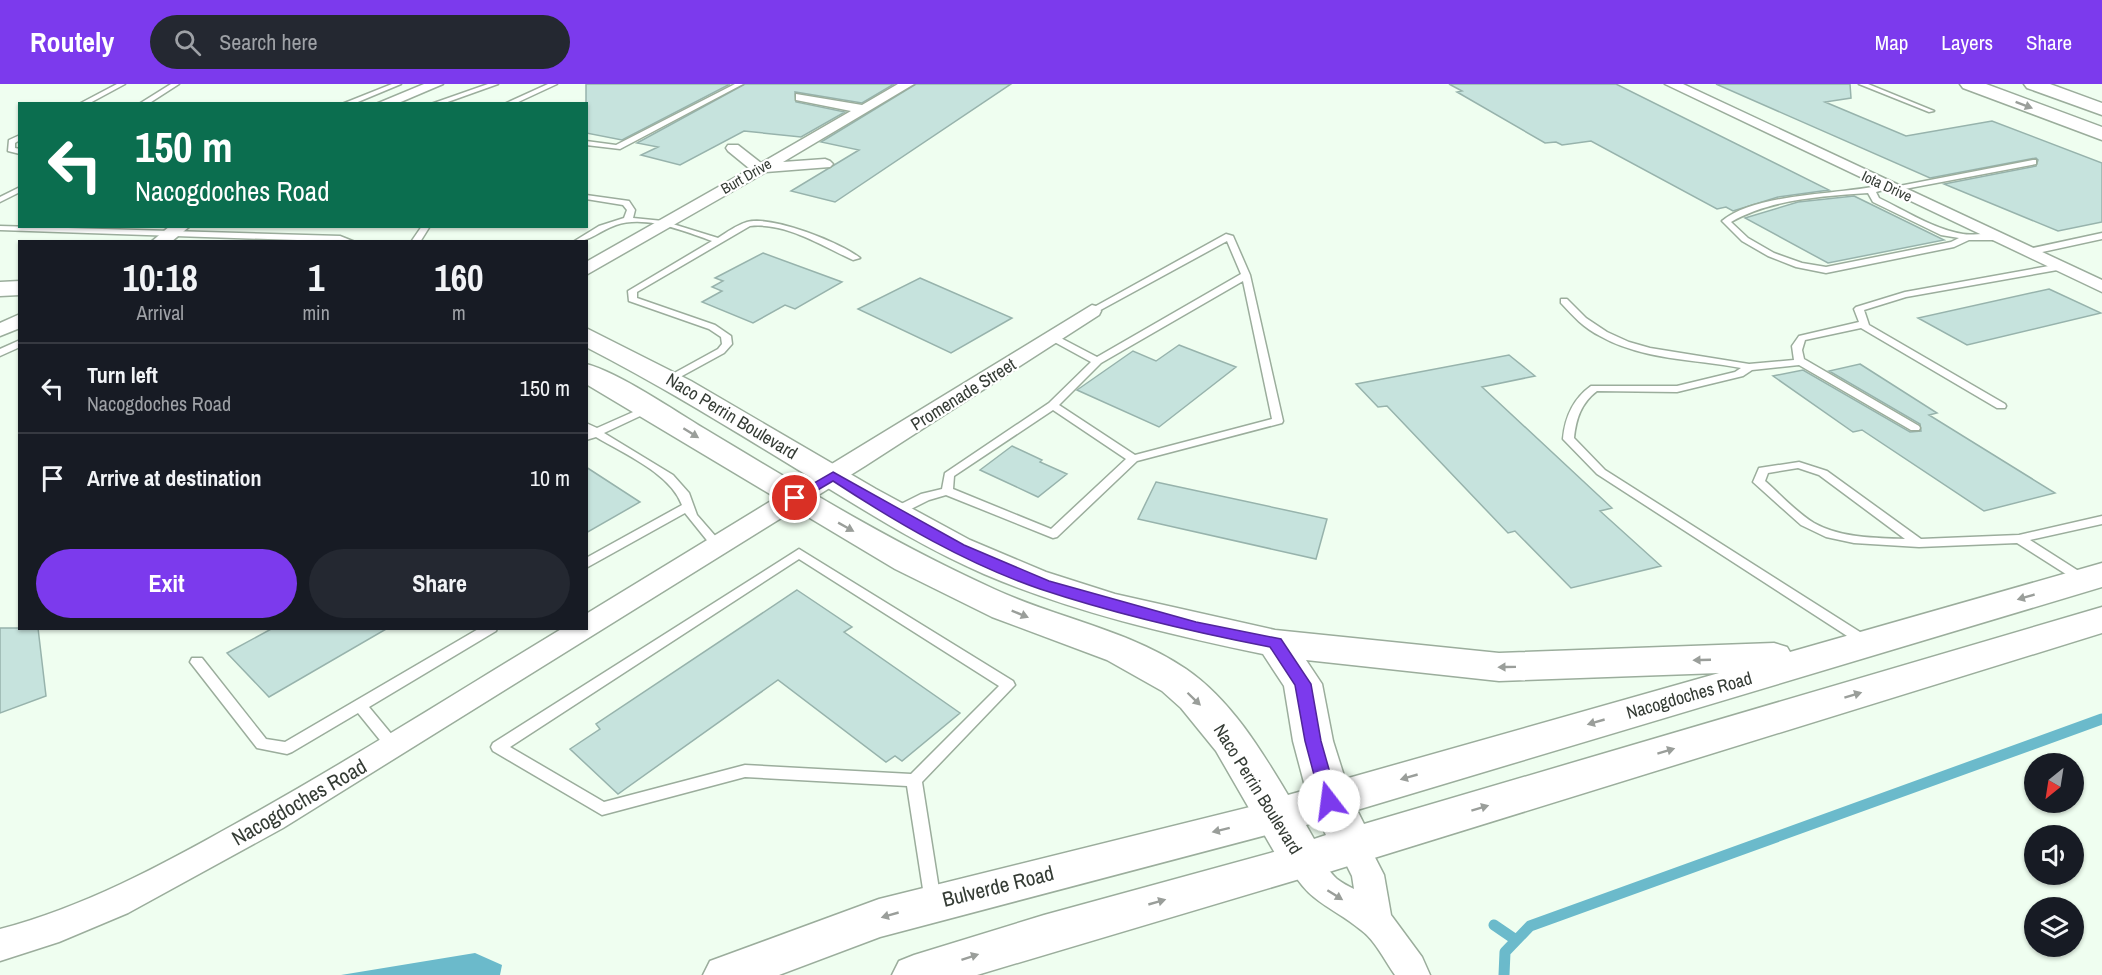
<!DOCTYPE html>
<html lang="en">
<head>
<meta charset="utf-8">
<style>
	body { margin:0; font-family:"Archivo Narrow",sans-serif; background:#242831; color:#f1f3f6; height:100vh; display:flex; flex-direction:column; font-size:22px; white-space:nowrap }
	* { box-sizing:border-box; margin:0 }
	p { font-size:20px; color:#9ea1a6 }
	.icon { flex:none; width:33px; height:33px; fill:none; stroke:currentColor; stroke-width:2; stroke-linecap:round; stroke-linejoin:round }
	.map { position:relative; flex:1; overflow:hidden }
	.sheet { position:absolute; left:18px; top:156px; width:570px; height:390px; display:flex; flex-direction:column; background:#171b24; border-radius:0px; box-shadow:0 2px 4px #0004 }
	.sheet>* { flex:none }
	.hud { position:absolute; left:18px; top:18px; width:570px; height:126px; border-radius:0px; box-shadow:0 2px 4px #0004; background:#0b6e4f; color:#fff; overflow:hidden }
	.needle { width:39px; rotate:210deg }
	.buttons { position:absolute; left:2024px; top:669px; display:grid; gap:12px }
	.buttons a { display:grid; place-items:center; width:60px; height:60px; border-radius:50%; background:#171b24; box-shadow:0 2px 4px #0004; font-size:30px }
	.pin { position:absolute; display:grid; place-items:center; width:51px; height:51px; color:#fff; margin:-26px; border:3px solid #fff; border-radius:50%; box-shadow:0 2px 6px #0007 }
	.me { position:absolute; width:66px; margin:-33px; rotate:345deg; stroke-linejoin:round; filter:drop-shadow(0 0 4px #0008) }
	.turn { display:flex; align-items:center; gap:21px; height:126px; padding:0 18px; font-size:27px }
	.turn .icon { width:78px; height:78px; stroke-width:2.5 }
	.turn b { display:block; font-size:42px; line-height:51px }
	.eta { display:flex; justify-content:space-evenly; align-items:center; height:102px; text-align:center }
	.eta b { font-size:36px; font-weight:800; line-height:42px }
	.primary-button { display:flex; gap:12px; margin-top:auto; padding:12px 18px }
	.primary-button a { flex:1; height:69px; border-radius:36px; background:#7c3aed; color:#fff; font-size:24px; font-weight:800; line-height:69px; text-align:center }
	.primary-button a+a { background:#242831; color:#f1f3f6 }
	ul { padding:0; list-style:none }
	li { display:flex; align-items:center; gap:18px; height:90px; padding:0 18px; border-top:2px solid #363941 }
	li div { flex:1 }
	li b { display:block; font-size:22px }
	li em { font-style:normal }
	header { display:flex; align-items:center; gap:36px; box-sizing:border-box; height:84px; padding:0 30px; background:#7c3aed; color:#fff }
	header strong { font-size:28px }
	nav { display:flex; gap:33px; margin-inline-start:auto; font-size:21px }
	.search { width:420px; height:54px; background:#242831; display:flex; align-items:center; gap:15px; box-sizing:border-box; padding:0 21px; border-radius:33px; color:#9ea1a6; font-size:22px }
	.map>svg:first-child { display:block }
	.water { fill:#6bbacb }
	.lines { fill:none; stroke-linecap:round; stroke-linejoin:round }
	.stream { stroke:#6bbacb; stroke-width:11 }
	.building { fill:#c6e3dd; stroke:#97b3ac; stroke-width:1.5 }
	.service-casing { stroke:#9bad9c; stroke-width:3 }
	.minor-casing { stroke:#9bad9c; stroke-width:3 }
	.tertiary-casing { stroke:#9bad9c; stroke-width:3 }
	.secondary-casing { stroke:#9bad9c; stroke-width:3 }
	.motorway-casing { stroke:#9bad9c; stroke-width:3 }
	.service { fill:#fff; fill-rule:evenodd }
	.minor { fill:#fff; fill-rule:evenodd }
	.tertiary { fill:#fff; fill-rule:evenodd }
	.secondary { fill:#fff; fill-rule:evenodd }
	.motorway { fill:#fff; fill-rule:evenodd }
	.oneway { fill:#9a9e9a }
	.route { fill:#7c3aed; stroke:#51269a; stroke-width:1.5 }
	.labels { text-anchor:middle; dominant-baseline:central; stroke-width:4.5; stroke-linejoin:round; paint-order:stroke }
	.far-street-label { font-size:15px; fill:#353c35; stroke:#fff }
	.street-label { font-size:18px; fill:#353c35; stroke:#fff }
	.near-street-label { font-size:21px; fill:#353c35; stroke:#fff }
</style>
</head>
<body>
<header>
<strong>Routely</strong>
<div class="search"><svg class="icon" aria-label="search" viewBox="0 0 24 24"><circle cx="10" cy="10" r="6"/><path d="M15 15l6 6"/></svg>Search here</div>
<nav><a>Map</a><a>Layers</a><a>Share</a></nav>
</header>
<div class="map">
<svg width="2102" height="891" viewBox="0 0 2102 891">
	<rect width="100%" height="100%" fill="#effef0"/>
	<path class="water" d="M475 869 502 881 500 891H341Z"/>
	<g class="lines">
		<path class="stream" d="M1494 841 1516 856
			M1504 891 1505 868 1530 842 2102 635"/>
	</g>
	<path class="building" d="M586 0H730L622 56 586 49Z
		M745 0H894L862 19 795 8 796 18 845 28 801 53 744 47 680 81 641 71 658 63 637 59Z
		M916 0H1011L835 118 791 107 859 66 821 58Z
		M1449 0H1616L1829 106 1778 113 1733 127 1726 123 1717 125 1591 57 1562 61 1556 58 1545 59 1457 8 1462 7Z
		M1716 0H1850L1851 14 1825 18 1906 52 1992 37 2102 79V138L2058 147 1944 100 2036 82 2038 76 2036 74 1930 94Z
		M1854 112 1944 156 1828 179 1745 134 1798 118Z
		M763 169 842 198 795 225 785 221 753 239 702 218 722 207 712 203 723 197 715 194Z
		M920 194 1012 234 951 269 858 225Z
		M2049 205 2101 229 1967 261 1918 234Z
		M1179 261 1236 283 1159 343 1077 306 1133 267 1156 277Z
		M1509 271 1535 292 1482 303 1612 424 1600 427 1661 482 1571 504 1515 447 1508 449 1387 322 1378 323 1356 300Z
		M1860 280 1937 329 1929 331 2055 409 1984 427 1862 346 1853 348 1773 292 1803 286 1910 348 1921 347 1920 340 1829 287Z
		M1012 362 1042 376 1040 378 1067 390 1038 413 980 386Z
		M586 383 640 418 586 449Z
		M1156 398 1327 435 1316 475 1138 435Z
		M797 506 852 543 844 548 960 629 902 677 895 672 886 678 778 596 618 710 570 665 600 645 596 640Z
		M0 544H38L46 612 0 629Z
		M273 544H388L269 613 227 569Z"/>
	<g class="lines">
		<defs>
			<path id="service" d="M117 0H125L88 20H79Z
				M171 0H179L148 20H139Z
				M392 0H401L353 20H342Z
				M488 0H498L442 20H431Z
				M548 0H557L514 20H504Z
				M735 0H743L620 65 586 61V57L616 61Z
				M1859 0H1868L1934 27 1929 28Z
				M20 51V56L15 59V64L20 65V70L8 67 9 56Z
				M2033 76H2036V80L1894 107 1890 105 1894 103Z
				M1888 100 1892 102 1891 104 1876 108 1879 114C1906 127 1933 145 1963 150 1974 152 1991 147 2000 153L1996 156H1969L1954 163 1826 189 1796 183 1768 172 1742 157 1722 137C1756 108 1844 111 1888 100ZM1868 109 1873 118 1941 151 1959 154 1951 158 1826 183 1802 179 1774 169 1748 154 1731 138C1771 115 1824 112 1868 109Z
				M20 103V108L0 118V113Z
				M586 111 629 117 635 126 633 134 663 137 718 154C727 148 737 141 747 138 771 131 842 159 860 174L853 176C822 162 786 138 750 142L637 208V214L715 241 731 252 732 260 724 269 671 298 667 297V293L718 265 722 260 721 253 709 245 629 217 628 207 712 157C684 147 646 131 616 141 601 146 589 158 573 158L599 142 624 134 627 126 623 121 586 115Z
				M0 142 340 152 355 158 0 146Z
				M422 142H430L420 158H411Z
				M2102 149V155L2028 171 2024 168 2028 165Z
				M1226 150 1233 152 1250 191 1283 337 1282 339 1137 377 1057 453 1053 454 946 411 929 416 897 432H889L887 429 889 426 921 410 942 405 945 389 1049 319 1091 278 1049 255V251H1055L1097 273 1241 190 1227 157 1095 229 1092 230 1087 227ZM1243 197 1272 335 1135 371 1059 321 1101 279ZM1053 326 1126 375 1051 445 953 405 954 392Z
				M2060 180 2063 181V185L1906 213 1864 226 1869 241 2005 320 2006 322 2005 324H1997L1861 244 1805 256 1802 266 1804 275 1919 342 1920 344 1919 346H1911L1799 281 1752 286 1743 292 1677 308 1597 307C1581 319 1576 335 1574 354L1605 386 1871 555 1873 558 1871 561H1861L1597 390 1563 355C1565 333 1573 315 1591 302H1677L1735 288 1741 284C1694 275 1642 276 1600 252 1584 244 1573 232 1561 219V215H1567L1586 234 1607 248 1629 258 1650 264 1749 280 1794 276 1792 262 1799 252 1859 238 1854 225 1856 223 1905 208Z
				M20 256V263L0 272V265Z
				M649 321 654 324 653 326 604 349 673 391 689 409 697 431 724 462 722 465H714L685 429 586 484V474L682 421C670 389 624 370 596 353L586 356 588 348 586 339 597 344Z
				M1799 378 1827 387 1921 455 2019 451 2102 432V440L2030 456 2088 493 2090 496 2084 500 2080 499 2017 459 1919 463 1854 459 1826 453 1801 441 1753 398 1759 384ZM1798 384 1819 391 1905 455C1875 454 1841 454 1814 439 1796 428 1781 411 1765 397L1768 389Z
				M799 465 1013 597 1015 601 922 698 941 818 939 823 933 825 927 823 925 818 907 702 745 693 602 731 493 667 491 663 493 659ZM799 475 999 602 911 690 745 681 604 718 510 663Z
				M480 544H497L496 547 369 623 398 658 400 662 398 666 393 668 388 666 358 629 292 668 287 670 257 664 190 578 192 574H202L266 655 285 658Z"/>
			<path id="minor" d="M424 0H443L396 20H376Z
				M898 0H914L783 78 825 75 830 77 833 80 830 83 766 88 586 191V178L750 85 728 67 726 64 728 61H738L761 79 851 27 796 16V10L862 21Z
				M1665 0H1683L2102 196V208Z
				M170 142H190L171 158H151Z
				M1092 221 1099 223 1101 227 1099 231 865 382 283 744 128 829 59 858 0 877V845C84 823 160 782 235 740 347 678 454 610 563 544H586V530Z
				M20 230V244L0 252V239Z
				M1353 749 1364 752 1384 791 1391 831 1422 873 1430 891H1395C1385 877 1375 856 1361 846 1329 820 1307 819 1287 777L1292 767C1319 757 1320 780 1337 795 1342 799 1348 802 1354 805L1352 792 1337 762 1342 752Z"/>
			<path id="tertiary" d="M1278 716 1292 721 1297 732 1292 743 1278 748 880 853 779 891H703L710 877 879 815Z
				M1303 760 1317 765 1323 777 1317 789 1303 794 977 891H892L899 877 914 871 1044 831Z"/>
			<path id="secondary" d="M20 197V211L0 212V198Z
				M586 244 691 297 876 405 970 456 1046 488 1115 510 1275 546 1499 569 1774 559 1787 563 1790 568 2102 479V503L1357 726 1364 740 2102 523V549L1303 796 1287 790 1216 667 1181 624 1162 607 1107 576 992 533 895 485 586 300V280C618 288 675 327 705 345 800 402 894 460 994 505 1057 534 1129 546 1186 585 1231 616 1261 666 1288 711L1306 706 1293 657 1284 602 1263 570C1168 550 1073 528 984 490 926 465 872 431 818 398 741 351 666 304 586 263ZM1306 576 1499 597 1719 589 1345 695 1333 657 1322 600ZM1319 737 1326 751 1314 755 1306 741Z"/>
			<path id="motorway" d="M1960 0H1986L2102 43V56L1963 4Z
				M2024 0H2050L2102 19V31L2027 4Z"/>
		</defs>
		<use href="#service" class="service-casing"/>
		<use href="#minor" class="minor-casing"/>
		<use href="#tertiary" class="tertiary-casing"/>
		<use href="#secondary" class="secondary-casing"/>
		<use href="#motorway" class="motorway-casing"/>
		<use href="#service" class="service"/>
		<use href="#minor" class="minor"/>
		<use href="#tertiary" class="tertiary"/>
		<use href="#secondary" class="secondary"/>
		<use href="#motorway" class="motorway"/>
	</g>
	<defs><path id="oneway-solid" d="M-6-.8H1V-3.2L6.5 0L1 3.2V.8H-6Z" transform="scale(1.5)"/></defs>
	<g class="oneway">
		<use href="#oneway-solid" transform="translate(2024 21) rotate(21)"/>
		<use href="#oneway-solid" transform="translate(691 349) rotate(32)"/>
		<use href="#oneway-solid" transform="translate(846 443) rotate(29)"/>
		<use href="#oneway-solid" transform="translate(2026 513) rotate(164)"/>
		<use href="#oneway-solid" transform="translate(1020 530) rotate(22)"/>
		<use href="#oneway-solid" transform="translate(1702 576) rotate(178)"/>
		<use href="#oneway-solid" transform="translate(1507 583) rotate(179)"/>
		<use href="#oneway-solid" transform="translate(1853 611) rotate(-17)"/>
		<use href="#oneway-solid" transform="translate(1194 615) rotate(44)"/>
		<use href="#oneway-solid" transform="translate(1596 638) rotate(164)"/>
		<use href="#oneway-solid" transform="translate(1666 667) rotate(-17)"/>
		<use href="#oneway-solid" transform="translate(1409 693) rotate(164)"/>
		<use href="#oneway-solid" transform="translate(1480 724) rotate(-17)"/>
		<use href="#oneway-solid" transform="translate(1221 746) rotate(166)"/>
		<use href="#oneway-solid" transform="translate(1335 811) rotate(32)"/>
		<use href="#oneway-solid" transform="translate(1157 818) rotate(-16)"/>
		<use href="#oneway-solid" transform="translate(890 831) rotate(164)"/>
		<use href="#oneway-solid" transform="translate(970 873) rotate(-18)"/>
	</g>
	<path class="route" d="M833 388 964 461 1049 497 1196 538 1281 555 1311 600 1321 657 1338 717 1336 722H1323L1321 717 1305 657 1295 601 1270 563C1193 548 1115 530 1040 505 967 480 897 439 833 397L799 417H790L788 414Z"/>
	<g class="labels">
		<g class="far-street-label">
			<text transform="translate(746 92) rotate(-30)">Burt Drive</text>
			<text transform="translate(1887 102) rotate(25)">Iota Drive</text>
		</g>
		<g class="street-label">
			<text transform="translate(963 310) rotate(-32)">Promenade Street</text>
			<text transform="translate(732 332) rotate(31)">Naco Perrin Boulevard</text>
			<text transform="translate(1689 611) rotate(-16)">Nacogdoches Road</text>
			<text transform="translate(1258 705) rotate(58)">Naco Perrin Boulevard</text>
		</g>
		<g class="near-street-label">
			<text transform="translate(299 718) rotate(-30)">Nacogdoches Road</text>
			<text transform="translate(998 802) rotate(-14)">Bulverde Road</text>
		</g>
	</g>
</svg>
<div class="buttons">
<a><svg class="needle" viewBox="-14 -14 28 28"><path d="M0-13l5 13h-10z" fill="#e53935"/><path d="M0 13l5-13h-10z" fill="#9ea1a6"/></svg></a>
<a><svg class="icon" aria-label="sound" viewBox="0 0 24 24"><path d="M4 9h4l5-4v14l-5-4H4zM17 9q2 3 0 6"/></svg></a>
<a><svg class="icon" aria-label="layers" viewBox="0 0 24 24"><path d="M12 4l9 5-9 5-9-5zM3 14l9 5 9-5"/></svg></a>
</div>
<div class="pin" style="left:795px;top:414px;background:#d93025"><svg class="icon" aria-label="arrive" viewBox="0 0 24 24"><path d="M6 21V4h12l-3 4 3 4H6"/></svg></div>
<svg class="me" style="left:1329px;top:717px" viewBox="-20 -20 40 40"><circle r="19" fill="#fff"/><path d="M0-13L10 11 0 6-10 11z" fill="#7c3aed"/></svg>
<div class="hud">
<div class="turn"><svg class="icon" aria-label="left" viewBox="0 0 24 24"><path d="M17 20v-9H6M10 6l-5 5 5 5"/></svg><div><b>150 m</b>Nacogdoches Road</div></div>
</div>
<section class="sheet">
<div class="eta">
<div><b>10:18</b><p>Arrival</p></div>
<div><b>1</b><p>min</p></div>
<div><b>160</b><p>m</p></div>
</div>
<ul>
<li><svg class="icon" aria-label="left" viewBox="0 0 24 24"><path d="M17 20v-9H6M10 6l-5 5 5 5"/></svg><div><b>Turn left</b><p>Nacogdoches Road</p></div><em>150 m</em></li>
<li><svg class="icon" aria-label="arrive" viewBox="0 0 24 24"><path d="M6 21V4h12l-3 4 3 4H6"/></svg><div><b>Arrive at destination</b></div><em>10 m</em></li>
</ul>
<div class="primary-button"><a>Exit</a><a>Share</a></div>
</section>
</div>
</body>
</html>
